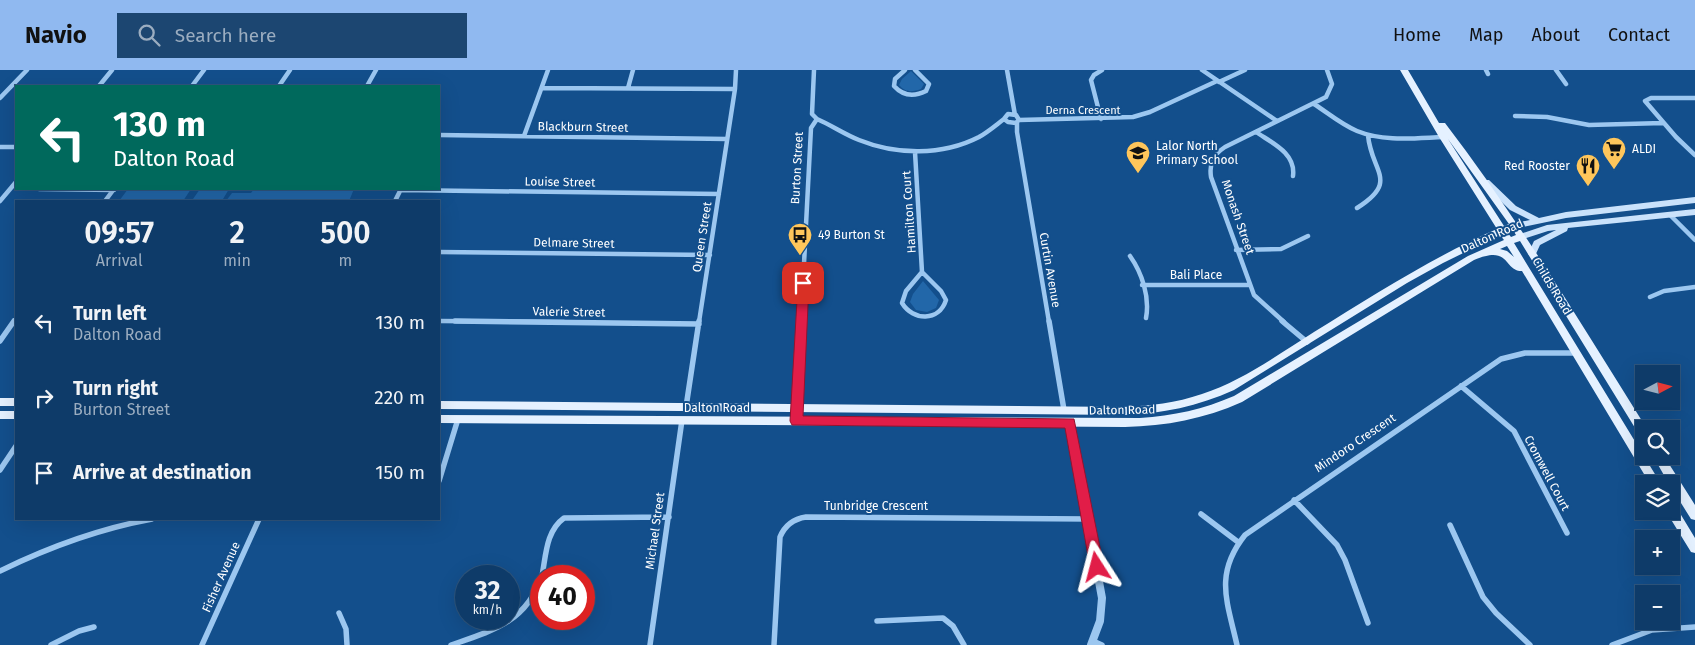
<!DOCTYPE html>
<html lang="en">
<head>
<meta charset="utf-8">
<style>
	body { margin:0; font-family:"Fira Sans",sans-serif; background:#1c4671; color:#f1f3f6; height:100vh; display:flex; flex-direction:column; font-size:19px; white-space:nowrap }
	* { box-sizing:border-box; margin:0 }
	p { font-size:16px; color:#9badc0 }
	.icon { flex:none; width:28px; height:28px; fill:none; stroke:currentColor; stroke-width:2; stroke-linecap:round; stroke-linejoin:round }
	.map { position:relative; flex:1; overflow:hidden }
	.panel { position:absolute; left:15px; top:130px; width:425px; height:320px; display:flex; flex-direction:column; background:#0e3b69; border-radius:0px; box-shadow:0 5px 20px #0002,0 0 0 1px #2e557d }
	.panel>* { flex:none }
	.hud { position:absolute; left:15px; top:15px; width:425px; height:105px; border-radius:0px; box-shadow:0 5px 20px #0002,0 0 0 1px #2e557d; background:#00695c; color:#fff; overflow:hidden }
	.needle { width:32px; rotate:83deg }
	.fabs { position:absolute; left:1635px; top:295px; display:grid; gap:10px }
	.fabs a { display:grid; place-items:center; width:45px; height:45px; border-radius:0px; background:#0e3b69; box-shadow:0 5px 20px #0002,0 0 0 1px #2e557d; font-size:25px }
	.speed { position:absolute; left:455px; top:495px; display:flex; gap:10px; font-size:25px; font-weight:700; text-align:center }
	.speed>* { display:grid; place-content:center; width:65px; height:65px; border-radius:50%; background:#0e3b69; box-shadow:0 5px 20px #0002,0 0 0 1px #2e557d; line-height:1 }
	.speed small { font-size:12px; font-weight:400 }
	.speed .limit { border:8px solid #d22; background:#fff; color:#111 }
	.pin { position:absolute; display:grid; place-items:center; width:42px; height:42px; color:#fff; margin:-21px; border-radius:10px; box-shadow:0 2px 8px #0006 }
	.me { position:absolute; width:55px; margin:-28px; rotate:351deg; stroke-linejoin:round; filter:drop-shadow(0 0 4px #0008) }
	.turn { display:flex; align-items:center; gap:18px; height:105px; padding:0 15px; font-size:22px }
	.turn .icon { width:65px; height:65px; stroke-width:2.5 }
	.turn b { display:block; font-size:35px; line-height:42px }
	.eta { display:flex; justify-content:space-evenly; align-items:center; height:85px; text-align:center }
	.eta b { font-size:30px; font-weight:600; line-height:35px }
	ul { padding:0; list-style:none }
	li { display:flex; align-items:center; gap:15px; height:75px; padding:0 15px }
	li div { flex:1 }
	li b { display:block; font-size:19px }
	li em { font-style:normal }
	header { display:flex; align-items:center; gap:30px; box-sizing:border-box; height:70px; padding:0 25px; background:#90b9f0; color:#111 }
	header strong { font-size:24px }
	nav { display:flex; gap:28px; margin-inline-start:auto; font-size:18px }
	.search { width:350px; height:45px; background:#1c4671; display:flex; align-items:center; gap:12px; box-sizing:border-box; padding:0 18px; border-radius:0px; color:#9badc0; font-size:19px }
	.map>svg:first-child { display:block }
	.green { fill:#2267a9 }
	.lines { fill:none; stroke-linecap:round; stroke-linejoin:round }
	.minor-far1 { stroke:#9cc7f0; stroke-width:4.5 }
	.minor { stroke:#9cc7f0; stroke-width:5.5 }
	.tertiary { stroke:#9cc7f0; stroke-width:8 }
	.secondary { fill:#cae2fb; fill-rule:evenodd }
	.primary { fill:#e5f1ff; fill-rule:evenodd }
	.route { fill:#e11d48; stroke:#92132f }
	.labels { text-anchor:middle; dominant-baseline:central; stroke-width:4; stroke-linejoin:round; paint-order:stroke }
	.far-street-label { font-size:11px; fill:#fff; stroke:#134f8c }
	.street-label { font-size:12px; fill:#fff; stroke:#134f8c }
	.poi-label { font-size:12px; fill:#fff; stroke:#134f8c; text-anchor:start }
</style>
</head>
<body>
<header>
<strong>Navio</strong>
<div class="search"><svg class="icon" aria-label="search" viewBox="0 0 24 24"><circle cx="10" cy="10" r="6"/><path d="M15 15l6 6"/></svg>Search here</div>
<nav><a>Home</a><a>Map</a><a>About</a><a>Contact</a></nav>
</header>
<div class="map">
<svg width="1695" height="575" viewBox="0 0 1695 575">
	<rect width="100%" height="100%" fill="#134f8c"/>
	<path class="green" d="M911 1 924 14 921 19C912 22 906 23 899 15L902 9Z
		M128 119H191L183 131H119Z
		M200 119H229L223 129H193Z
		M254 119H354L349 131H226L232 123H251Z
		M923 211 939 230 936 238 927 242 916 240 910 232 913 224Z"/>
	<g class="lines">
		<path class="minor-far1" d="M905 0 895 9 894 16C903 26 914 27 926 21L929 14 915 0
			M1007 0 1015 45
			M1202 0 1277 51
			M1486 0 1488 4
			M1556 0 1566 14
			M1219 12 1245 0
			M99 16 112 0
			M192 16 204 0
			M279 16 290 0
			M367 16 376 0
			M542 18 735 19
			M628 18 633 0
			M0 28 27 0
			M1695 28H1651L1645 31 1676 67 1695 85
			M1314 34C1328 43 1342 55 1357 61 1384 72 1415 68 1443 67
			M1008 44 1016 45 1019 50 1016 53 1008 52 1004 49Z
			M1515 46 1547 47 1589 55 1663 53
			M817 49C831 55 844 64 859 70 896 85 942 86 979 67 988 62 996 55 1004 49
			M1101 49 1091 10 1094 5 1102 0
			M1019 50 1133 47 1150 42 1217 11
			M1017 52V62L1049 252
			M1256 62C1272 73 1296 83 1293 106
			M439 65 727 69
			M524 66 548 0
			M0 77H16
			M915 82 922 202
			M39 119 114 120
			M400 120 719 124
			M0 131 16 112
			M105 131 114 119
			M395 131 401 119
			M1357 138C1400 111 1371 102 1368 65
			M1670 145 1695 170
			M1236 180 1281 179 1308 166
			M439 182 710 185
			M1130 186C1142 203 1150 227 1146 248
			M922 202 941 221 946 230C939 252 913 251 902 233L906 221Z
			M1142 215H1249
			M1650 227 1664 221 1695 217
			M439 251 564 252
			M14 252 16 249
			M699 252 735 19 736 0
			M801 252 811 58 817 49 812 44 814 0
			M1284 252 1254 225 1211 107C1209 93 1213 85 1225 77L1326 27 1332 14 1327 0"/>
		<path class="minor" d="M455 251 699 254
			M1049 251 1064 340
			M1282 251 1307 272
			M0 271 14 251
			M1461 316 1514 361 1567 463
			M686 337 699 251
			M797 338 801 251
			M0 400 16 376
			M439 411 458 349
			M1294 430 1337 475 1345 490 1368 553
			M1201 444 1238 472
			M1450 455 1483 527 1496 543 1530 575
			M0 501C49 477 98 459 152 449
			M542 506C546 485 546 461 564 448L669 447
			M339 543 346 559 347 575
			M877 551 943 548 953 556 964 575
			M1093 571 1102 575
			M51 575 79 561 94 557
			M202 575 259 449
			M451 575C492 561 526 552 541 508
			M650 575 682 350
			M774 575 780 467C785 455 793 449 806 447L1088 449
			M1237 575C1227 531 1214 504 1245 465L1501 289 1525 283H1576
			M1612 575 1652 560 1695 557"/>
		<path class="tertiary" d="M1070 353 1102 528 1100 551 1091 575"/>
		<path class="secondary" d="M1483 110H1489L1516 136 1539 148 1566 142 1695 127V133L1566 148 1513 159 1510 158 1509 156 1510 154 1530 150 1510 140 1483 114Z
			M1695 139V145L1568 158 1567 161 1540 175 1535 186 1532 187 1528 184 1534 171 1556 160 1548 161 1520 170 1516 167 1517 165 1547 155Z"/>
		<path class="primary" d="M1400 0H1408L1439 53H1445C1519 150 1582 255 1647 359H1644V367L1640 366 1520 171 1514 173 1661 414H1650L1522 201C1503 201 1511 174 1474 190L1242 332C1204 349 1166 356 1125 357L439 353V345L1140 348C1173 346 1204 339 1234 326L1468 186 1504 170 1500 165 1443 193 1407 213 1234 320C1198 336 1162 344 1123 345L439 339V331L1123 337C1150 336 1176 333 1202 324 1242 311 1279 284 1314 262 1374 225 1433 187 1497 159L1439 67ZM1448 69 1509 154 1504 156ZM1513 160 1516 165 1511 167 1507 162ZM1507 176 1514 187 1507 181 1500 179Z
			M0 328H16V336H0Z
			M0 341H16V349H0Z
			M1653 386H1664L1695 435V450L1691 449 1671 417V414H1669Z
			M1671 434 1675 435 1695 468V483L1691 482 1667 443 1666 441H1671Z"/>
	</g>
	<path class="route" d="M803 209 809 213 803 346 1074 349 1104 497 1102 501 1097 503 1092 501 1090 497 1065 358 792 355 790 351 798 213Z"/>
	<defs>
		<symbol id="supermarket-pin" viewBox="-11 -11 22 30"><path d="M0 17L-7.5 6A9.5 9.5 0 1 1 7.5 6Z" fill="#ffc65b" stroke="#134f8c"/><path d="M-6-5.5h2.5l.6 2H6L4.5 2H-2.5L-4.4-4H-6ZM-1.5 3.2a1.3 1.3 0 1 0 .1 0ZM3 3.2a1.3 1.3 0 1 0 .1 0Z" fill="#111"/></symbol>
		<symbol id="school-pin" viewBox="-11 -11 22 30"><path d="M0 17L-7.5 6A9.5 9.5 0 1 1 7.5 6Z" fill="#ffc65b" stroke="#134f8c"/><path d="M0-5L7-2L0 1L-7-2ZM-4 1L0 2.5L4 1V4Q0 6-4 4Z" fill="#111"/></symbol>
		<symbol id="restaurant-pin" viewBox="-11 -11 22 30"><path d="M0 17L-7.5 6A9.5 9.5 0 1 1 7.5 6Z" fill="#ffc65b" stroke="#134f8c"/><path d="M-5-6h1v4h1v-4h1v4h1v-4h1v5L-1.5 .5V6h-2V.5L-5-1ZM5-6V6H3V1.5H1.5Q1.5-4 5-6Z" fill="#111"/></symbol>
		<symbol id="bus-pin" viewBox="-11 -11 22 30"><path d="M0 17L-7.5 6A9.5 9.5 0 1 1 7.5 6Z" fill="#ffc65b" stroke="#134f8c"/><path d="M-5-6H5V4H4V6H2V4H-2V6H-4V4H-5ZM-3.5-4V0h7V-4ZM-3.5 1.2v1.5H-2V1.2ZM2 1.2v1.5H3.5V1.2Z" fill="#111"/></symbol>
	</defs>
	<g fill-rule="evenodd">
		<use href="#supermarket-pin" x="1600" y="65" width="28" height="38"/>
		<use href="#school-pin" x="1124" y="69" width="28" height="38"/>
		<use href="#restaurant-pin" x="1574" y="82" width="28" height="38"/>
		<use href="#bus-pin" x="786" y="151" width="28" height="38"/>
	</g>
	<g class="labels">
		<g class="far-street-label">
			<text x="1083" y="40">Derna Crescent</text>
		</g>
		<g class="street-label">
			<text transform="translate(583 57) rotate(1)">Blackburn Street</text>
			<text transform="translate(797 98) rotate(-87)">Burton Street</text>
			<text transform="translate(560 112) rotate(1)">Louise Street</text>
			<text transform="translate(909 142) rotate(-94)">Hamilton Court</text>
			<text transform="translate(1238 147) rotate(71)">Monash Street</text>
			<text transform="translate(1492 166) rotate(-24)">Dalton Road</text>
			<text transform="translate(702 167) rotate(-81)">Queen Street</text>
			<text transform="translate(574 173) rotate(1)">Delmare Street</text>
			<text transform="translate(1050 200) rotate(80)">Curtin Avenue</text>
			<text x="1196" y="205">Bali Place</text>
			<text transform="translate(1552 216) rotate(59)">Childs Road</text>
			<text transform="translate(569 242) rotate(1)">Valerie Street</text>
			<text x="717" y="338">Dalton Road</text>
			<text transform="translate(1122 340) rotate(-1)">Dalton Road</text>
			<text transform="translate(1355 373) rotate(-34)">Mindoro Crescent</text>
			<text transform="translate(1547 403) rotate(62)">Cromwell Court</text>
			<text x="876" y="436">Tunbridge Crescent</text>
			<text transform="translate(655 461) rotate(-82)">Michael Street</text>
			<text transform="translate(221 507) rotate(-66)">Fisher Avenue</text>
		</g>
		<g class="poi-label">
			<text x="1156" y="76">Lalor North<tspan x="1156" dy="14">Primary School</tspan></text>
			<text x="1632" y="79">ALDI</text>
			<text x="1570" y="96" text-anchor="end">Red Rooster</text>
			<text x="818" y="165">49 Burton St</text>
		</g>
	</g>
</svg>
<div class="fabs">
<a><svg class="needle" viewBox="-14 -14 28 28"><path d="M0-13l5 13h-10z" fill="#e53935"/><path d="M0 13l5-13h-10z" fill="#9badc0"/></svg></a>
<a><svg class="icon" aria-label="search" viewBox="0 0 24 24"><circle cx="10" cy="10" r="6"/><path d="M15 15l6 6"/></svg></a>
<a><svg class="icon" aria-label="layers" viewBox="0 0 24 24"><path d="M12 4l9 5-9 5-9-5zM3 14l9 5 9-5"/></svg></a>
<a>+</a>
<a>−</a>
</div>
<div class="speed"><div>32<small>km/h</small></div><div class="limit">40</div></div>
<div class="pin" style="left:803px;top:213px;background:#d93025"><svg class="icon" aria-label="arrive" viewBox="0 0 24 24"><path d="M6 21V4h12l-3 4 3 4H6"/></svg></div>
<svg class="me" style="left:1097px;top:497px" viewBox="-20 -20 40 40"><path d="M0-17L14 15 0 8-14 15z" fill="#e11d48" stroke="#fff" stroke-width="4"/></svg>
<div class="hud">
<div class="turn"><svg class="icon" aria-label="left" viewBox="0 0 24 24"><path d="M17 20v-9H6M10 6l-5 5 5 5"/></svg><div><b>130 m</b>Dalton Road</div></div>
</div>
<section class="panel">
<div class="eta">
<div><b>09:57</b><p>Arrival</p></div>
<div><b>2</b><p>min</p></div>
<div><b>500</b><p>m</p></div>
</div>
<ul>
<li><svg class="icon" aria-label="left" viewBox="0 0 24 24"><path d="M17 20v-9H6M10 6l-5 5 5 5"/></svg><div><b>Turn left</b><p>Dalton Road</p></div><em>130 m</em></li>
<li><svg class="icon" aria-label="right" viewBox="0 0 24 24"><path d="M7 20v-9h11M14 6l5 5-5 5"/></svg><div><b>Turn right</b><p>Burton Street</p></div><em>220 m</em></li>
<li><svg class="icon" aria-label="arrive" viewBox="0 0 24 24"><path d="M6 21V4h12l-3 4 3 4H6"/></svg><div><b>Arrive at destination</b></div><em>150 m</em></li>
</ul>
</section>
</div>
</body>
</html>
